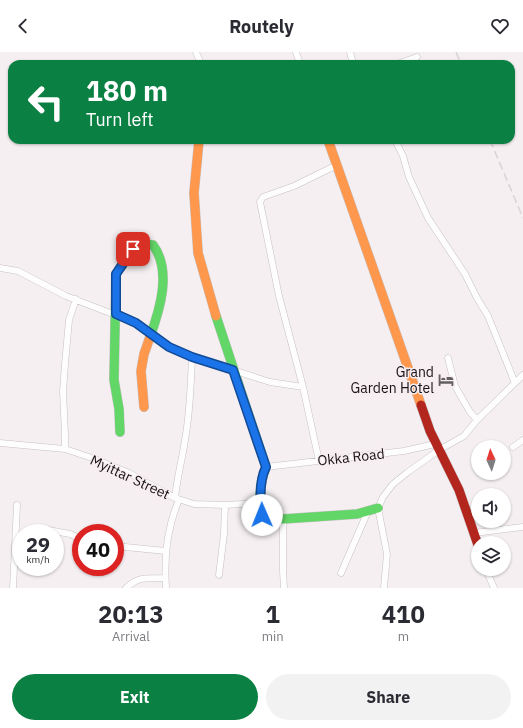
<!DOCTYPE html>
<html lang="en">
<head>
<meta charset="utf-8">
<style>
	body { margin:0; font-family:"IBM Plex Sans",sans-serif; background:#f2f2f3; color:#2b2b33; height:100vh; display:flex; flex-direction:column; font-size:15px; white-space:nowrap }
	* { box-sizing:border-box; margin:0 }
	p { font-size:13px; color:#7c7c81 }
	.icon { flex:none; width:22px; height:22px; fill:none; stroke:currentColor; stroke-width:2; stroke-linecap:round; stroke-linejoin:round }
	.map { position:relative; height:536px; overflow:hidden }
	.sheet { display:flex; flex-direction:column; background:#fff; flex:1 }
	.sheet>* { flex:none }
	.banner { position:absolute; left:8px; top:8px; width:507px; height:84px; border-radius:12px; box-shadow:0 1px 3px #0004; background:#0b8043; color:#fff; overflow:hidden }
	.needle { width:26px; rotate:356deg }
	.controls { position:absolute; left:471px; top:388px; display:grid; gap:8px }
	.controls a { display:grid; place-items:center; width:40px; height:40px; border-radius:50%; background:#fff; box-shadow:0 1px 3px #0004; font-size:20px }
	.speed { position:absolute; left:12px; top:472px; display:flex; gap:8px; font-size:20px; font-weight:700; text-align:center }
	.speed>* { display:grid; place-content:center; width:52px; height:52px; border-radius:50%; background:#fff; box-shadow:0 1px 3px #0004; line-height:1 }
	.speed small { font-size:10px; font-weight:400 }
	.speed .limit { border:6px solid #d22; background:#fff; color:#111 }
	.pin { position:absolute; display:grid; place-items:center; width:34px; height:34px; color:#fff; margin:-17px; border-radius:8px; box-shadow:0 2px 6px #0006 }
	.me { position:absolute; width:44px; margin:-22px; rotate:359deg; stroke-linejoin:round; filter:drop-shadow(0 0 3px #0008) }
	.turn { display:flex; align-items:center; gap:14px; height:84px; padding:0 12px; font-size:18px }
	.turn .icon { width:52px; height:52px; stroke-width:2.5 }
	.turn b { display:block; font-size:28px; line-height:34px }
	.eta { display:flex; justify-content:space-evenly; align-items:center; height:68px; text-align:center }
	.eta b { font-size:24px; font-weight:800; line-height:28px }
	.action { display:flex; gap:8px; margin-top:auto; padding:8px 12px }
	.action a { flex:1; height:46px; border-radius:24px; background:#0b8043; color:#fff; font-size:16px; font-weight:800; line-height:46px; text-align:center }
	.action a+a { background:#f2f2f3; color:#2b2b33 }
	header { display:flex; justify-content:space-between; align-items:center; height:52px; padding:0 12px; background:#fff; font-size:18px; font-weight:800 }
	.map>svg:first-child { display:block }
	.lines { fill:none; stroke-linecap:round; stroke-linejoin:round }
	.street-casing { stroke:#c6c1c3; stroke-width:7 }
	.fast-casing { stroke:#c6c1c3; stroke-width:10 }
	.slow-casing { stroke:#c6c1c3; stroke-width:10 }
	.jam-casing { stroke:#c6c1c3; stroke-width:10 }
	.street { stroke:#fefdfd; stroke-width:6 }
	.fast { stroke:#63d668; stroke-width:9 }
	.slow { stroke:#ff974d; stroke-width:9 }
	.jam { stroke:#b3261e; stroke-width:9 }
	.rail { stroke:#d6d4d4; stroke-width:1.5; stroke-dasharray:8 4; stroke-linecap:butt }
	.route-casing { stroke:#114b97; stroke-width:10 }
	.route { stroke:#1a73e8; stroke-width:7 }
	.labels { text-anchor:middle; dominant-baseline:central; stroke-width:3; stroke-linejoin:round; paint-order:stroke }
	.poi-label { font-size:14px; fill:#151213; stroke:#f7edf0; text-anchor:end }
	.street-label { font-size:14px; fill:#151213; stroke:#f7edf0 }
</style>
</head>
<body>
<header><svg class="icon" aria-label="back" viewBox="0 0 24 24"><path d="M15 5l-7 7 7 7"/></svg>Routely<svg class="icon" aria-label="heart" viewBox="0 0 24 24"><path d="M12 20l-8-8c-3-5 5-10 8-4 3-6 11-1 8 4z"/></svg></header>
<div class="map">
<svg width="523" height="536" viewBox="0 0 523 536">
	<rect width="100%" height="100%" fill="#f5eff1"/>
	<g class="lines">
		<defs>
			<path id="street" d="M196 0 201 12
				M296 0 300 12
				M350 0 353 12
				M397 12 417 5
				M395 88 403 104 409 125 428 166 465 222 477 246 488 264 515 331
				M0 216 18 219 66 244 136 271 169 295 192 305 270 330 303 335
				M448 306 455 334 470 360 477 368
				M0 391 65 397 95 407 129 421 175 446 194 452 225 453 261 451
				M513 395 523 388
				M65 397V383L63 339 65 312 69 268 76 247
				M319 409 303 335 279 244 260 150 263 145 294 134 337 113
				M266 415 404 399 435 392
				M175 446C177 426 182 408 185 388 190 361 191 333 192 305
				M283 467V519L284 536
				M43 477 70 482 81 487
				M474 481 523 475
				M115 494 166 499
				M486 517 494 536
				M341 521 368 459
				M219 523 224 482 225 453
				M13 536 17 453
				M126 536C139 523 148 527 165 526
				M166 536C164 506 167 475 179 448
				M384 536 387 502 378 456 383 445 393 432 408 420 439 398 464 384 477 368 523 323"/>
			<path id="fast" d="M216 264 266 415C260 430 257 451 264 466L283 467 357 462 378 456
				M120 380 119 357 114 328 116 222 133 197 143 192 153 193C172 219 160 257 150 285"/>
			<path id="slow" d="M199 88 194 141 198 201 216 264
				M328 88 421 353
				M144 355 141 319 144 302 150 285"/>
			<path id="jam" d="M421 353 430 379 459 438 478 493"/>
		</defs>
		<use href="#street" class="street-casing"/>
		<use href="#fast" class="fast-casing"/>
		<use href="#slow" class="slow-casing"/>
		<use href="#jam" class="jam-casing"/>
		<use href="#street" class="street"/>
		<use href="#fast" class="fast"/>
		<use href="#slow" class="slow"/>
		<use href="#jam" class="jam"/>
		<path class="rail" d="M456 0 461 12
			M490 88 523 166"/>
	</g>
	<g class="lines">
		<defs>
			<path id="route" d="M133 197 116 222V262L136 271 169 295 192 305 233 318 266 415C259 429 260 448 262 463"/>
		</defs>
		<use href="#route" class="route-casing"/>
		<use href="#route" class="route"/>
	</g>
	<defs>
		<symbol id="hotel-bare" viewBox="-9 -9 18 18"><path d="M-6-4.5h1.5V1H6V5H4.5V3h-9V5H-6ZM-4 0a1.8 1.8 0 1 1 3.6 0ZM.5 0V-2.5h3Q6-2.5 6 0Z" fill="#635f61" stroke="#f7edf0" stroke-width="2.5" paint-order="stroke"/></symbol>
	</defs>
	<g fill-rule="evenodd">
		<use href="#hotel-bare" x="435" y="317" width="22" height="22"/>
	</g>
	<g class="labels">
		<g class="poi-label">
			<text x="434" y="320">Grand<tspan x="434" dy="16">Garden Hotel</tspan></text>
		</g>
		<g class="street-label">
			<text transform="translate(351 405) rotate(-6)">Okka Road</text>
			<text transform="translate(130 425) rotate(25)">Myittar Street</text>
		</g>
	</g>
</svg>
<div class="controls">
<a><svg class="needle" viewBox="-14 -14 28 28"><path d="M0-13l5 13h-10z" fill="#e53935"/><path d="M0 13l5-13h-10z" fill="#7c7c81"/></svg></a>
<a><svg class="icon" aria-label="sound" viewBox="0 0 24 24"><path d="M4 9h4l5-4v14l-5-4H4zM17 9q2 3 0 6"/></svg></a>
<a><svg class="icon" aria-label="layers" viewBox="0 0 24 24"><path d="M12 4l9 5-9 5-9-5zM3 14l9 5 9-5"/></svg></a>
</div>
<div class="speed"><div>29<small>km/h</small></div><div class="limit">40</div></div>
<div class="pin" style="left:133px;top:197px;background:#d93025"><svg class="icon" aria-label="arrive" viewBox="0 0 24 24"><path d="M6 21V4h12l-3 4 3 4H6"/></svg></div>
<svg class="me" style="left:262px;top:463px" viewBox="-20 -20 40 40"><circle r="19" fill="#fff"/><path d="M0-13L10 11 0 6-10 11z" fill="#1a73e8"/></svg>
<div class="banner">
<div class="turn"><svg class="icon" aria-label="left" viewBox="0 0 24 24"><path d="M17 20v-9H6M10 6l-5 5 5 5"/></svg><div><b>180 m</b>Turn left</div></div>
</div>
</div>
<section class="sheet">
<div class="eta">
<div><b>20:13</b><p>Arrival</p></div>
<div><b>1</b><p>min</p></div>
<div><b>410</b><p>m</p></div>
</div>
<div class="action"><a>Exit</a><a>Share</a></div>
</section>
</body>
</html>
